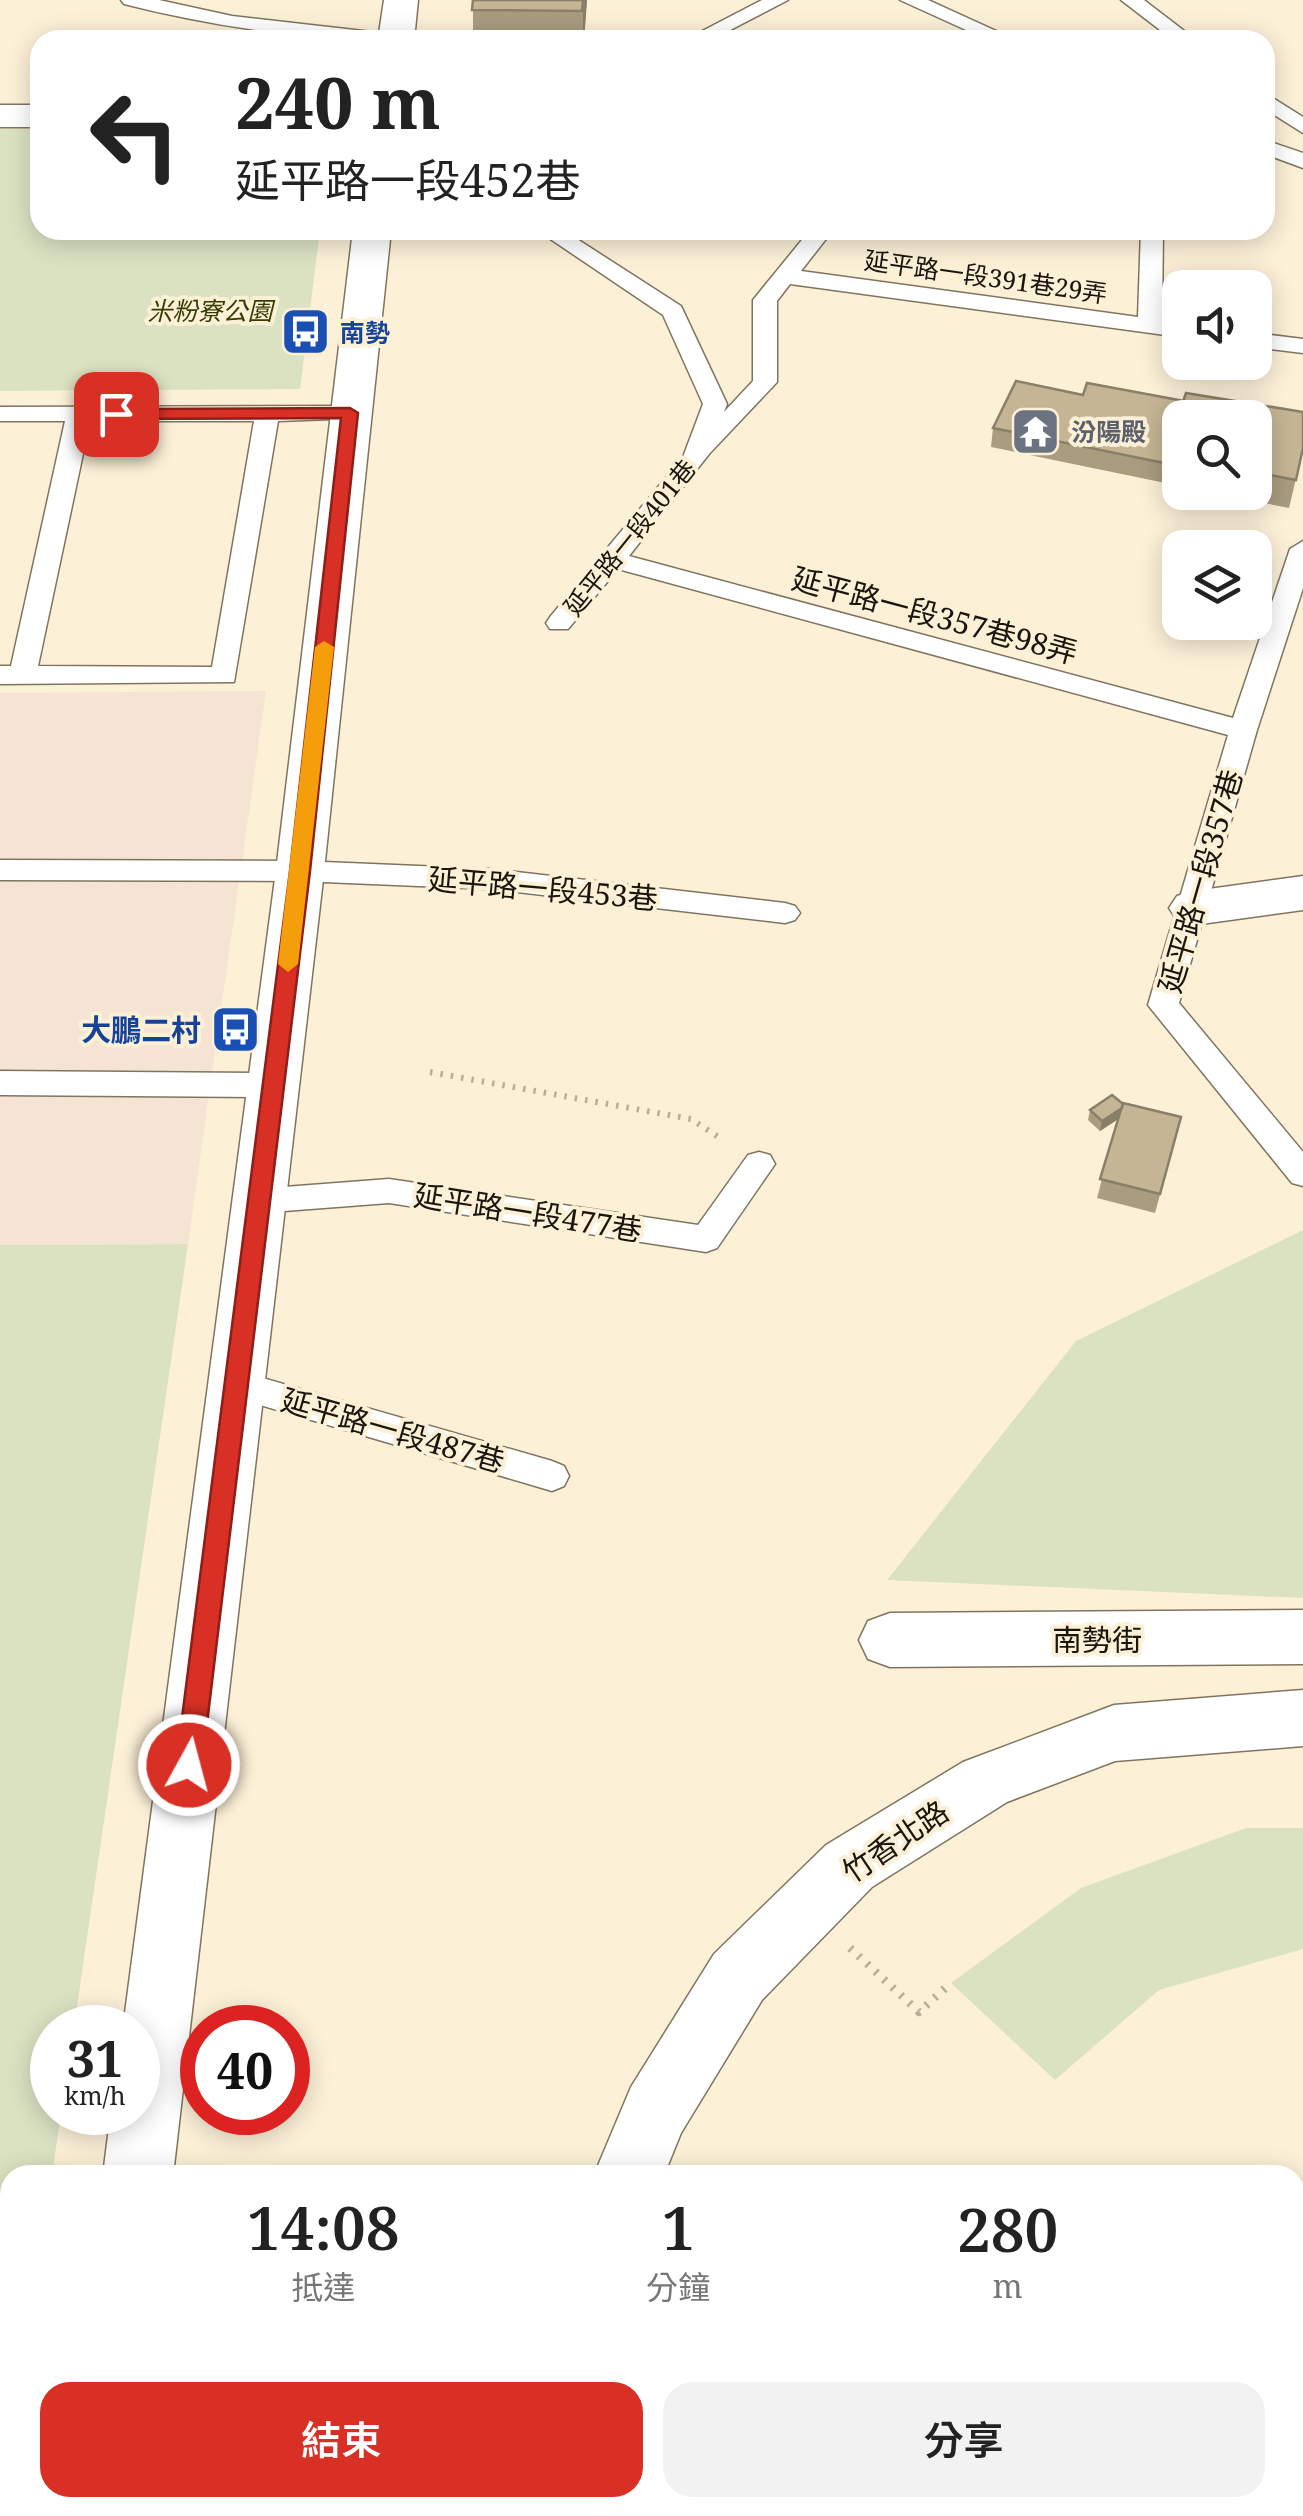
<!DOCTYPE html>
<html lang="zh-TW">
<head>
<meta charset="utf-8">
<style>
	body { margin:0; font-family:"Noto Serif","Noto Sans TC",serif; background:#f2f2f2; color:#222; height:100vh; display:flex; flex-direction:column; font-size:38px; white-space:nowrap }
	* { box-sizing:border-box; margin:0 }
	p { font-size:32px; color:#767676 }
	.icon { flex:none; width:55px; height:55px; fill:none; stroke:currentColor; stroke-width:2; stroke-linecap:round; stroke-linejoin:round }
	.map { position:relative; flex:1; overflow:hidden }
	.details { position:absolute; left:0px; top:2165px; width:1305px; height:352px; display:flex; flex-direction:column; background:#fff; border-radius:30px 30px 0 0; box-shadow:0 5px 25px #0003 }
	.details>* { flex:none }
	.hud { position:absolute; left:30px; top:30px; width:1245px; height:210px; border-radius:30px; box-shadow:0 5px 25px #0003; background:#fff; color:#222; overflow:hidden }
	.controls { position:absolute; left:1162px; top:270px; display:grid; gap:20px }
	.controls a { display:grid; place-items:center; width:110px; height:110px; border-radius:20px; background:#fff; box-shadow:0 5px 25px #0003; font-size:50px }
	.speed { position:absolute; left:30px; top:2005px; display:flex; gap:20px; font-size:50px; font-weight:700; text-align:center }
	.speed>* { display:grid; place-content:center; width:130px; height:130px; border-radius:50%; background:#fff; box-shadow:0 5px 25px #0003; line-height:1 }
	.speed small { font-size:25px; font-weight:400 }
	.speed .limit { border:15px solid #d22; background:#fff; color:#111 }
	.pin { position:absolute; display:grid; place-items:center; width:85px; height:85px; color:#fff; margin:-42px; border-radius:20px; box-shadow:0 5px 15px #0006 }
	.me { position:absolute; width:110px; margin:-55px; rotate:7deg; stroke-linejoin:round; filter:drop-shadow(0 0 8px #0008) }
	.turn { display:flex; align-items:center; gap:35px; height:210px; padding:0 40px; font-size:45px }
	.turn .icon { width:130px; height:130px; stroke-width:2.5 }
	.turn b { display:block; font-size:70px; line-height:85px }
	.eta { display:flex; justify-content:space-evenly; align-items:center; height:170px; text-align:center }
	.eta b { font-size:60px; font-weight:600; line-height:70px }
	.cta { display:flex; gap:20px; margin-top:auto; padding:20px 40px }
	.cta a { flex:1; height:115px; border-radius:30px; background:#d93025; color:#fff; font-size:40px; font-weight:600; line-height:115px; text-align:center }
	.cta a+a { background:#f2f2f2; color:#222 }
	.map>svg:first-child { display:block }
	.industrial { fill:#f5e4d3 }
	.green { fill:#dbe2c2 }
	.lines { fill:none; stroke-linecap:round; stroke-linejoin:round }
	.service-casing { stroke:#7f755f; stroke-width:3 }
	.minor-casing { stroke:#7f755f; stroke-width:3 }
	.tertiary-casing { stroke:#7f755f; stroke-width:3 }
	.path-far1 { stroke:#b8ae9a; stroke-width:6; stroke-dasharray:2.5 8; stroke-linecap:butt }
	.path { stroke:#b8ae9a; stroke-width:8; stroke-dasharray:2.5 9; stroke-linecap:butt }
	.service { fill:#fff; fill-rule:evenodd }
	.minor { fill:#fff; fill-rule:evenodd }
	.tertiary { fill:#fff; fill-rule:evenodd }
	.wall { fill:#a99c7f }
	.shaded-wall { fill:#8a7f68 }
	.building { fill:#c5b594; stroke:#8a7f68; stroke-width:2.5 }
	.route { fill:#d93025; stroke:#8d1f18; stroke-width:2.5 }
	.slow { fill:#f59e0b }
	.labels { text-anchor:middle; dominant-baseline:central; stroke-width:8; stroke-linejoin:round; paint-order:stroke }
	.far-street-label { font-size:25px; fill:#1a160d; stroke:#fcf0d7 }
	.far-park-label { font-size:25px; font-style:italic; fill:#353d01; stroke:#fcf0d7 }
	.far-transit-label { font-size:25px; font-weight:bold; fill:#164399; stroke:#fcf0d7; text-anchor:start }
	.far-worship-label { font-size:25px; font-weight:bold; fill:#5b616d; stroke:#fcf0d7; text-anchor:start }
	.street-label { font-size:30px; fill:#1a160d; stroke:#fcf0d7 }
	.transit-label { font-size:30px; font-weight:bold; fill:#164399; stroke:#fcf0d7; text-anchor:end }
</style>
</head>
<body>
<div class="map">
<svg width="1303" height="2516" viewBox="0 0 1303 2516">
	<rect width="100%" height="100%" fill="#fcf0d7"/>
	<path class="industrial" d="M266 691 188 1244 0 1245V693Z"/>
	<path class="green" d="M40 128V230H320L300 389 0 391V129Z
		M1303 1230V1598L887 1580 1076 1341Z
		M188 1244 74 2027 52 2028V2112L61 2113 52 2175H10V2466L0 2516V1245Z
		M1246 1828H1303V1949L1159 1990 1055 2080 951 1983 1081 1888Z"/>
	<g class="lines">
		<defs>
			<path id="service" d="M121 0H159L232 16 390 34 400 40C306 40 215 27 124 4Z
				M762 0H788L711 40H685Z
				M900 0H928L1016 40H988Z
				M1121 0H1144L1196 40H1173Z
				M1265 93 1303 117V133L1265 109Z
				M1265 140 1303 153V168L1265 154Z
				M537 230H563L681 306 727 404 724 412 753 381V300L810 230H833L801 271 1138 317 1141 230H1163L1162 320 1180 323V337L790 284 777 301V382L709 454 629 556 1233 718 1290 549 1303 541V588L1257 730 1179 1003 1303 1152V1186L1292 1183 1148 1005 1228 735 618 569 568 629H550L546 623 550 617 683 457 703 404 663 315Z
				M1255 333 1303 339V353L1255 347Z
				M350 406 362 413 359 418 278 421 234 682 0 684V666H11L65 421H0V407ZM90 421H254L212 667 38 666Z
				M0 860 300 861 490 869 785 903 795 906 800 913 795 920 785 923 490 889 300 881 0 880Z
				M0 1071 273 1073 284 1077 288 1085 284 1093 273 1097 0 1095Z
				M759 1152 770 1155 775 1164 717 1248 706 1252 389 1203 258 1213 247 1210 242 1201 247 1192 258 1189 389 1179 698 1225 748 1155Z
				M235 1370 552 1461 564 1466 569 1476 564 1486 552 1491 223 1394 218 1384 223 1374Z"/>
			<path id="minor" d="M1303 876V910L1194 925 1177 920 1169 908 1177 896 1194 891Z
				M1303 1610V1664L890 1667 868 1659 859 1640 868 1621 890 1613Z
				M1303 1690V1746L1115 1761 1007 1802 872 1887 762 2000 681 2133 664 2175H594L631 2087 714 1954 826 1845 963 1762 1114 1705Z
				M483 2508H559L558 2516H482Z"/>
			<path id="tertiary" d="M384 0H418L414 40H378Z
				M0 105H40V127H0Z
				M353 230H391L324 871 173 2175H103L111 2112H138V2028H123L276 871Z
				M59 2508H135L134 2516H58Z"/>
		</defs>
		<use href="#service" class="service-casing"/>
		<use href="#minor" class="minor-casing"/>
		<use href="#tertiary" class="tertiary-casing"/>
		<path class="path-far1" d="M430 1072 691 1119 723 1140"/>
		<path class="path" d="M850 1948 919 2012 951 1983"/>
		<use href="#service" class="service"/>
		<use href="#minor" class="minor"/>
		<use href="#tertiary" class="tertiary"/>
	</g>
	<path class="wall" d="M473 0H587L584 40H473Z
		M1016 381 1083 395 1087 383 1184 401 1186 393 1303 412V449L1289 508 1210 492H1255V418H1180V486L991 447 993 428Z
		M1123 1104 1176 1136 1155 1213 1097 1198 1118 1119 1100 1131 1088 1120 1090 1110Z"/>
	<path class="shaded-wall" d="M583 0H587L584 40H583Z
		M1125 1106 1123 1116 1100 1131 1102 1121Z"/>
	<path class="building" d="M473 0H583L582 11 472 10Z
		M1016 381 1083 395 1087 383 1184 401 1164 463 993 428Z
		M1186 393 1303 412V448L1296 480 1255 472V418H1180V457L1165 454Z
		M1112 1095 1123 1104 1122 1108 1102 1121 1090 1110Z
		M1123 1103 1181 1117 1160 1194 1100 1179Z"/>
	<path class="route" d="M350 408 358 413 310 871 202 1765 198 1773 189 1777 180 1773 176 1765 290 871 341 418 116 419 108 414 116 409Z"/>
	<path class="slow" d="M324 641 334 647 298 964 288 972 278 964 315 647Z"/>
	<defs>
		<symbol id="bus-square" viewBox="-11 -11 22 22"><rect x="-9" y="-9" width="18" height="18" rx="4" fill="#1a4fb4" stroke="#fcf0d7"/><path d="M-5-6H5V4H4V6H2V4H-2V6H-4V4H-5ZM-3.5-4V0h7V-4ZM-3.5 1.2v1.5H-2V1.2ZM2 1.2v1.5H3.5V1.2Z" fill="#fff"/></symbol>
		<symbol id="temple-square" viewBox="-11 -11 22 22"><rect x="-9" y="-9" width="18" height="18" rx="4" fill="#6b7280" stroke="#fcf0d7"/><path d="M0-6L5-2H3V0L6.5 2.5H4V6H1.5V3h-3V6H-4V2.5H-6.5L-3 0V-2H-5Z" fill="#fff"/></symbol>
	</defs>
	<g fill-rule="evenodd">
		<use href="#bus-square" x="278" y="304" width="55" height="55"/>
		<use href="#temple-square" x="1008" y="404" width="55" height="55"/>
		<use href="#bus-square" x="208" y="1002" width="55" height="55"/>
	</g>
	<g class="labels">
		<g class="far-street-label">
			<text transform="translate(986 276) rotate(8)">延平路一段391巷29弄</text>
			<text transform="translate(629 537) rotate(-51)">延平路一段401巷</text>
		</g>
		<g class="far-park-label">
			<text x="210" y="310">米粉寮公園</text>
		</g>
		<g class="far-transit-label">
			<text x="340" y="332">南勢</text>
		</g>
		<g class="far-worship-label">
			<text x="1071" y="431">汾陽殿</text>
		</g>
		<g class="street-label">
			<text transform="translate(935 615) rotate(15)">延平路一段357巷98弄</text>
			<text transform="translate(1200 881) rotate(-74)">延平路一段357巷</text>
			<text transform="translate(543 888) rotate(5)">延平路一段453巷</text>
			<text transform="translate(528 1212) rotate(9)">延平路一段477巷</text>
			<text transform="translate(393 1430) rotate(16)">延平路一段487巷</text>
			<text x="1097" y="1639">南勢街</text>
			<text transform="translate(895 1841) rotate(-34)">竹香北路</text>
		</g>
		<g class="transit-label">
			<text x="201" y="1029">大鵬二村</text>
		</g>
	</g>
</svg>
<div class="controls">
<a><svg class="icon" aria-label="sound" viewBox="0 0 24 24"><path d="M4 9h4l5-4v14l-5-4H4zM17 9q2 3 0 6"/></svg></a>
<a><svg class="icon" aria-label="search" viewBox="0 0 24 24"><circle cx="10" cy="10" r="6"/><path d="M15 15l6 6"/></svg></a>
<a><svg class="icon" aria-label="layers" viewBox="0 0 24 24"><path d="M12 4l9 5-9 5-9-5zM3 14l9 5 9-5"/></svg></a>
</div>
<div class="speed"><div>31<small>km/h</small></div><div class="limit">40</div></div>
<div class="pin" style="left:116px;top:414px;background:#d93025"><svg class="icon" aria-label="arrive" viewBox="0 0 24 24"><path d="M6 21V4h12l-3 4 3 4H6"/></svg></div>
<svg class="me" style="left:189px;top:1765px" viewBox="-20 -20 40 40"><circle r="17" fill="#d93025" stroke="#fff" stroke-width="3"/><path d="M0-11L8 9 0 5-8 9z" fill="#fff"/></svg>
<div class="hud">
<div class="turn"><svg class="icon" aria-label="left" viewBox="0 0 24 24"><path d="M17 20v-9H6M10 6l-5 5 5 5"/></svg><div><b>240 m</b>延平路一段452巷</div></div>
</div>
<section class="details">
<div class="eta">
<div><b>14:08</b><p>抵達</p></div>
<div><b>1</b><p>分鐘</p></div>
<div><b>280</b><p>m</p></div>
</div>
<div class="cta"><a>結束</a><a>分享</a></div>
</section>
</div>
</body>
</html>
